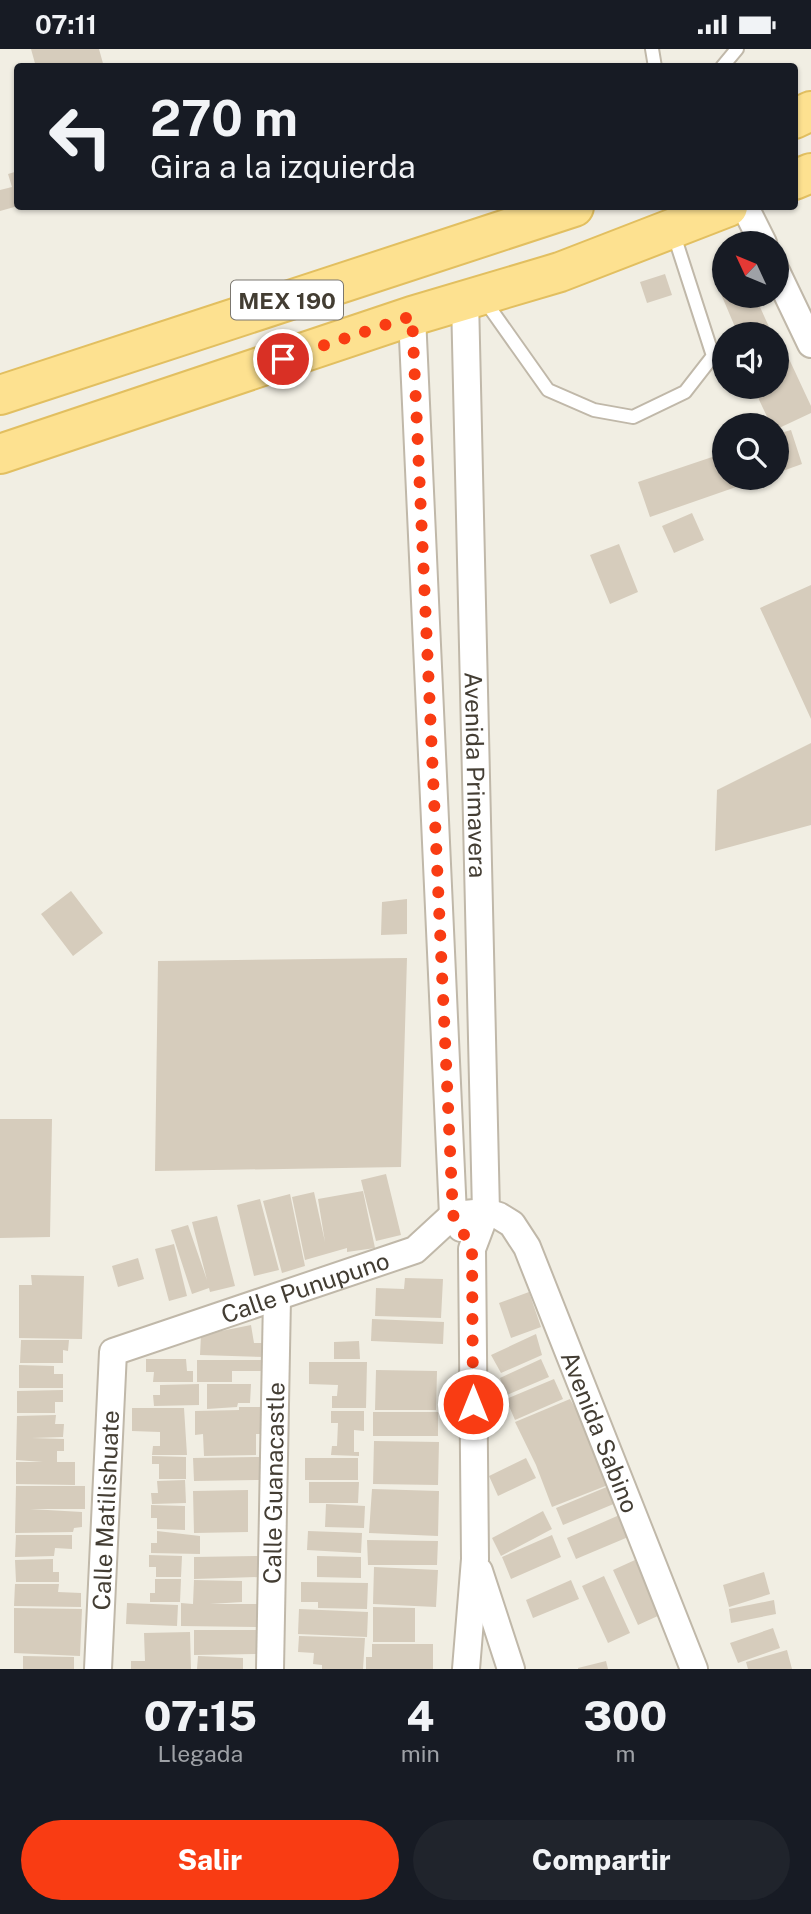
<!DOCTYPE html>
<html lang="es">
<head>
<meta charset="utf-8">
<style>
	body { margin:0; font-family:"Public Sans",sans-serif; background:#20242c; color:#f1f3f6; height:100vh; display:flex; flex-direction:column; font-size:26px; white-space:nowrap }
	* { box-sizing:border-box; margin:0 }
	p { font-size:23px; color:#9ea1a6 }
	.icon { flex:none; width:38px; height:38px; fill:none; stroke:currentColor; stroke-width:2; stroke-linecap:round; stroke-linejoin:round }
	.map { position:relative; height:1620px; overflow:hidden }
	.panel { display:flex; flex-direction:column; background:#171b24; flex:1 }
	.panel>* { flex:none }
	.guide { position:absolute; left:14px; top:14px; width:784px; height:147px; border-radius:7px; box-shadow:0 2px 5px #0004; background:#171b24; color:#f1f3f6; overflow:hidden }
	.needle { width:46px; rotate:314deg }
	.controls { position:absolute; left:712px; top:182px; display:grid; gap:14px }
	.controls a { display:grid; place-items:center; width:77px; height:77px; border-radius:50%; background:#171b24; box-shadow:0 2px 5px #0004; font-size:35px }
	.pin { position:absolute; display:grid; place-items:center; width:60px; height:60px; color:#fff; margin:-30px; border:4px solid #fff; border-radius:50%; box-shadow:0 2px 7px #0007 }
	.me { position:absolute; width:77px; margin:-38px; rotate:0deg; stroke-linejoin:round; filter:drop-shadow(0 0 5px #0008) }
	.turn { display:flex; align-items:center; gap:24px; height:147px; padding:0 21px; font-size:32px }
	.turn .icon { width:91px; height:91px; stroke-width:2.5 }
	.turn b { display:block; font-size:49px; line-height:60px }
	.eta { display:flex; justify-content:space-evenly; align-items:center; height:119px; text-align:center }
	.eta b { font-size:42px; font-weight:800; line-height:49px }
	.button { display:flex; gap:14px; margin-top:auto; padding:14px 21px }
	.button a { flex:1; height:80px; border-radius:42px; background:#f93c13; color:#fff; font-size:28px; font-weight:800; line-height:80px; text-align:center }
	.button a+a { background:#20242c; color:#f1f3f6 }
	.status { display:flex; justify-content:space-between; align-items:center; height:49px; padding:0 35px; background:#171b24; direction:ltr }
	.status svg { height:19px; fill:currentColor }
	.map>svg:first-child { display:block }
	.building { fill:#d6ccbc }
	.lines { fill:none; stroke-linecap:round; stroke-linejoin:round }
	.service-casing { stroke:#c0b8a9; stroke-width:16 }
	.minor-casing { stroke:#c0b8a9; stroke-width:30 }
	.primary-casing { stroke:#e2bf60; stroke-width:42 }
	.service { stroke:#fff; stroke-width:12 }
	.minor { stroke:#fff; stroke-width:26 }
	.primary { stroke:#fde190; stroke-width:38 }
	.route { stroke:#f93c13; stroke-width:12; stroke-dasharray:0 21.6 }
	.labels { text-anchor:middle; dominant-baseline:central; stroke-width:5; stroke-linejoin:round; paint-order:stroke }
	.shield { fill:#fff; stroke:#7b7770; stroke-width:2 }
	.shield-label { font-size:23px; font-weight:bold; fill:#433d33 }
	.street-label { font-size:24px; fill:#433d33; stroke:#fff }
</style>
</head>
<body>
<div class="status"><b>07:11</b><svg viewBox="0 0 49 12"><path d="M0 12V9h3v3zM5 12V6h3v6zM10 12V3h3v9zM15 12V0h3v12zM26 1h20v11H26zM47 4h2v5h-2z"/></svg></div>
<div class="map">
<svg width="811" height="1620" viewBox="0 0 811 1620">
	<rect width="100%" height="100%" fill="#f1eee3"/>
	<path class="building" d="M31 0H99L104 18H36Z
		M18 122V157L0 162V141L12 138 8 125Z
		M665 225 672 246 647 254 640 233Z
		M724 236V247H755L770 280 758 285H738L718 238Z
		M776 282 811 357V364L777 380V376H771L753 338H777V285H768Z
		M791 381 802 415 777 424V385Z
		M724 404V429H762L650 468 638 433Z
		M692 464 704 491 674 504 662 477Z
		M619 495 638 543 610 555 590 506Z
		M811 536V670L760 559Z
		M811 694V776L715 802 717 741Z
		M71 842 103 884 73 907 41 865Z
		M407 850V885L381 886 382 853Z
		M407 909 401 1118 155 1122 158 912Z
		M0 1070H52L50 1188 0 1189Z
		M386 1125 401 1186 376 1192 361 1131Z
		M363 1142 375 1199 347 1203V1199L305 1211 292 1148 314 1143 325 1193 318 1150Z
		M290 1145 305 1217 282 1224 263 1152Z
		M260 1150 279 1221 254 1227 237 1156Z
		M217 1167 235 1237 210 1243 209 1239 192 1245 171 1181 188 1176 207 1231 192 1173Z
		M174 1195 187 1247 169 1252 155 1200Z
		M138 1209 144 1230 118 1238 112 1217Z
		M31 1226 84 1227 82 1290 19 1289V1236H32Z
		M405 1229 443 1230 441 1269 375 1267 376 1239 404 1240Z
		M529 1243 541 1278 511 1289 499 1254Z
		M372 1270 444 1273 443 1295 371 1292Z
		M251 1276 254 1294H267L266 1308 200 1306 201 1286Z
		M536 1285 542 1306 501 1324 491 1306Z
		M21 1291H69L68 1302 63 1301V1314H20Z
		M359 1292 360 1310H334V1293Z
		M146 1310H186L187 1322H193V1333H153L154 1323H146Z
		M541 1310 549 1328 507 1346 500 1329Z
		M197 1311H264V1322H232V1333H197Z
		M309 1313H367L366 1359H332V1347H337L338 1336 309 1335Z
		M19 1316 54 1317V1325H63V1339H19Z
		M376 1321 437 1322 436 1361H375Z
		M554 1330 563 1350 515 1371 506 1350Z
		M199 1335V1356L154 1357 153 1346H160V1336Z
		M207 1335H251L250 1354H238L237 1358 207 1360Z
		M63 1341V1353H55V1364H17V1342Z
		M570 1350 582 1371 608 1436 552 1458 536 1416 515 1373Z
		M239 1358H263V1385H256V1406L204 1407 203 1385 195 1386V1362L239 1361Z
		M132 1359H184L187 1406H152L153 1397H160V1383L132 1382Z
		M331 1362H364V1382L354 1381V1403H359V1407L331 1406 332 1397H337L338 1374H331Z
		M373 1363H438V1387H373Z
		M56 1366 55 1375H64L63 1388 32 1389 64 1390V1402H57V1413H75V1436L16 1435V1413H43L16 1411 17 1367Z
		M374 1392 439 1393 438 1436 373 1435Z
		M152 1407 186 1408V1430H159V1415H152Z
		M259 1408 260 1431 194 1432 193 1409Z
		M305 1409H358V1431H305Z
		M526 1409 536 1429 498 1447 489 1427Z
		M185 1431 186 1454 152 1455 151 1444H158L157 1432Z
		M309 1433H359L358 1454H309Z
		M16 1437H85V1460H30L82 1463V1478L74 1479 73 1483 15 1484Z
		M609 1437 616 1454 563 1476 556 1459Z
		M372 1440 439 1442 438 1487 369 1484Z
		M248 1441V1483L194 1484 193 1442Z
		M326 1455 365 1457 364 1479 325 1478Z
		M151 1456 185 1457V1481L157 1480V1469H151Z
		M543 1462 552 1480 501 1507 492 1489Z
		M624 1464 633 1486 576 1510 567 1489Z
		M157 1482 200 1487V1505L151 1504V1494H157Z
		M308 1482 362 1484 361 1504 307 1501Z
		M16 1486H72V1500L55 1499 54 1507 15 1508Z
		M552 1486 561 1508 511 1530 502 1508Z
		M367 1491 438 1492 437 1516H368Z
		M149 1506 182 1507 181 1528H156V1518H149Z
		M260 1507V1528L194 1530V1508Z
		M317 1507 361 1508V1529L317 1528Z
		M53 1510V1523H59V1533H16L15 1511Z
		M635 1511 660 1566 638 1576 613 1521Z
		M374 1518 438 1521 436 1558 373 1555Z
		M764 1523 770 1545 729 1558 723 1536Z
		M604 1527 630 1584 608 1594 582 1537Z
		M155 1530H181L180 1553H150V1544H155Z
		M194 1531 242 1532V1553L210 1555H264V1578L181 1577V1554L193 1555Z
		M571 1531 579 1550 533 1569 526 1551Z
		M301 1533 368 1534 367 1560 318 1559V1553H301Z
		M15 1535H59L58 1543 81 1544V1558L14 1557Z
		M774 1551 776 1565 731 1574 729 1560Z
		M127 1554 178 1556 177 1577 126 1575Z
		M373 1558 415 1559V1593H373Z
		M14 1559 82 1560 80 1607 14 1604Z
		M299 1560 368 1563 367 1588 298 1585Z
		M773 1579 780 1599 738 1614 730 1594Z
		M194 1581H259V1605L194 1606Z
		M190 1583 191 1620H131V1612H145L144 1584Z
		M299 1587 365 1589 363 1620H322V1616L313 1615 314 1604 298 1603Z
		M372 1595H433V1620H366V1608H372Z
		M787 1601 792 1620H748L746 1613Z
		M23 1607 74 1608V1620H23Z
		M198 1607 243 1609V1620H197Z
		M606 1612 608 1620H578V1619Z"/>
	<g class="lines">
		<defs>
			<path id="service" d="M652 0 655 18
				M722 18 737 0
				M485 252 548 341 594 361 633 368 685 343 713 307 673 183"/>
			<g id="minor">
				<path d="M745 158 763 194"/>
				<path d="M777 224 811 295"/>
				<path id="s1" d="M465 250 486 1163 472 1200 475 1510 466 1620"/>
				<path d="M412 267 453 1166 461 1179"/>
				<path d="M479 1522 511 1620"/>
				<path id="s2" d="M98 1620 113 1303 415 1201 453 1166 486 1163 499 1167 512 1175 527 1198 694 1620"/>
				<path id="s3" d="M270 1620 277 1249"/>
			</g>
			<path id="primary" d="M794 70 811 62
				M794 131 811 124
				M0 346 574 158
				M0 405 412 267 560 223 728 158"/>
		</defs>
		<use href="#service" class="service-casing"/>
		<use href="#minor" class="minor-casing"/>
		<use href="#primary" class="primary-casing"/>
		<use href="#service" class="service"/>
		<use href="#minor" class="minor"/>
		<use href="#primary" class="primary"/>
	</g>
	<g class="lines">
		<path class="route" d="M283 310 412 267 453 1166 472 1200 473 1355"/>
	</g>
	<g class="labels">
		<rect class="shield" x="231" y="231.5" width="112" height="39" rx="5"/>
		<g class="shield-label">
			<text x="287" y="251">MEX 190</text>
		</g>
		<g class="street-label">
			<text stroke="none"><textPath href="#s1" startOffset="476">Avenida Primavera</textPath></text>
			<text stroke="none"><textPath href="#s2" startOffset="520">Calle Punupuno</textPath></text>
			<text stroke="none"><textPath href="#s2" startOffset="976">Avenida Sabino</textPath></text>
			<text stroke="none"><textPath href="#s3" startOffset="186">Calle Guanacastle</textPath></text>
			<text stroke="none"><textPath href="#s2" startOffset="159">Calle Matilishuate</textPath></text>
		</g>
	</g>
</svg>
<div class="controls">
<a><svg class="needle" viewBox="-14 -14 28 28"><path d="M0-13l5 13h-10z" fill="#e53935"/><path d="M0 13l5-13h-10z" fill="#9ea1a6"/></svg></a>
<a><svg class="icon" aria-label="sound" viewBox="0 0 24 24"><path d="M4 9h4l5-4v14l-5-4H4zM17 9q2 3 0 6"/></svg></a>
<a><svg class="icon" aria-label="search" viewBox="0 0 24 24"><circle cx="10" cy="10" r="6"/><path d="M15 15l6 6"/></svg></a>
</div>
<div class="pin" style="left:283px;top:310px;background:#d93025"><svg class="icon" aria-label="arrive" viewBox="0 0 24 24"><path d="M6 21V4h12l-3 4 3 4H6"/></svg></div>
<svg class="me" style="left:473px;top:1355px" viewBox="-20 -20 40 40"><circle r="17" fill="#f93c13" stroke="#fff" stroke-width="3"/><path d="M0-11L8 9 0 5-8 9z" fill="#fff"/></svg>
<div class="guide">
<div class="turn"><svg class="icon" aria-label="left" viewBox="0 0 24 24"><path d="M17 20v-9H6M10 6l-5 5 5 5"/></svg><div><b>270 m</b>Gira a la izquierda</div></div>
</div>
</div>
<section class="panel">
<div class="eta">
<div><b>07:15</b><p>Llegada</p></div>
<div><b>4</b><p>min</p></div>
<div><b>300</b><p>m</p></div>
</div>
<div class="button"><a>Salir</a><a>Compartir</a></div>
</section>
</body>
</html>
